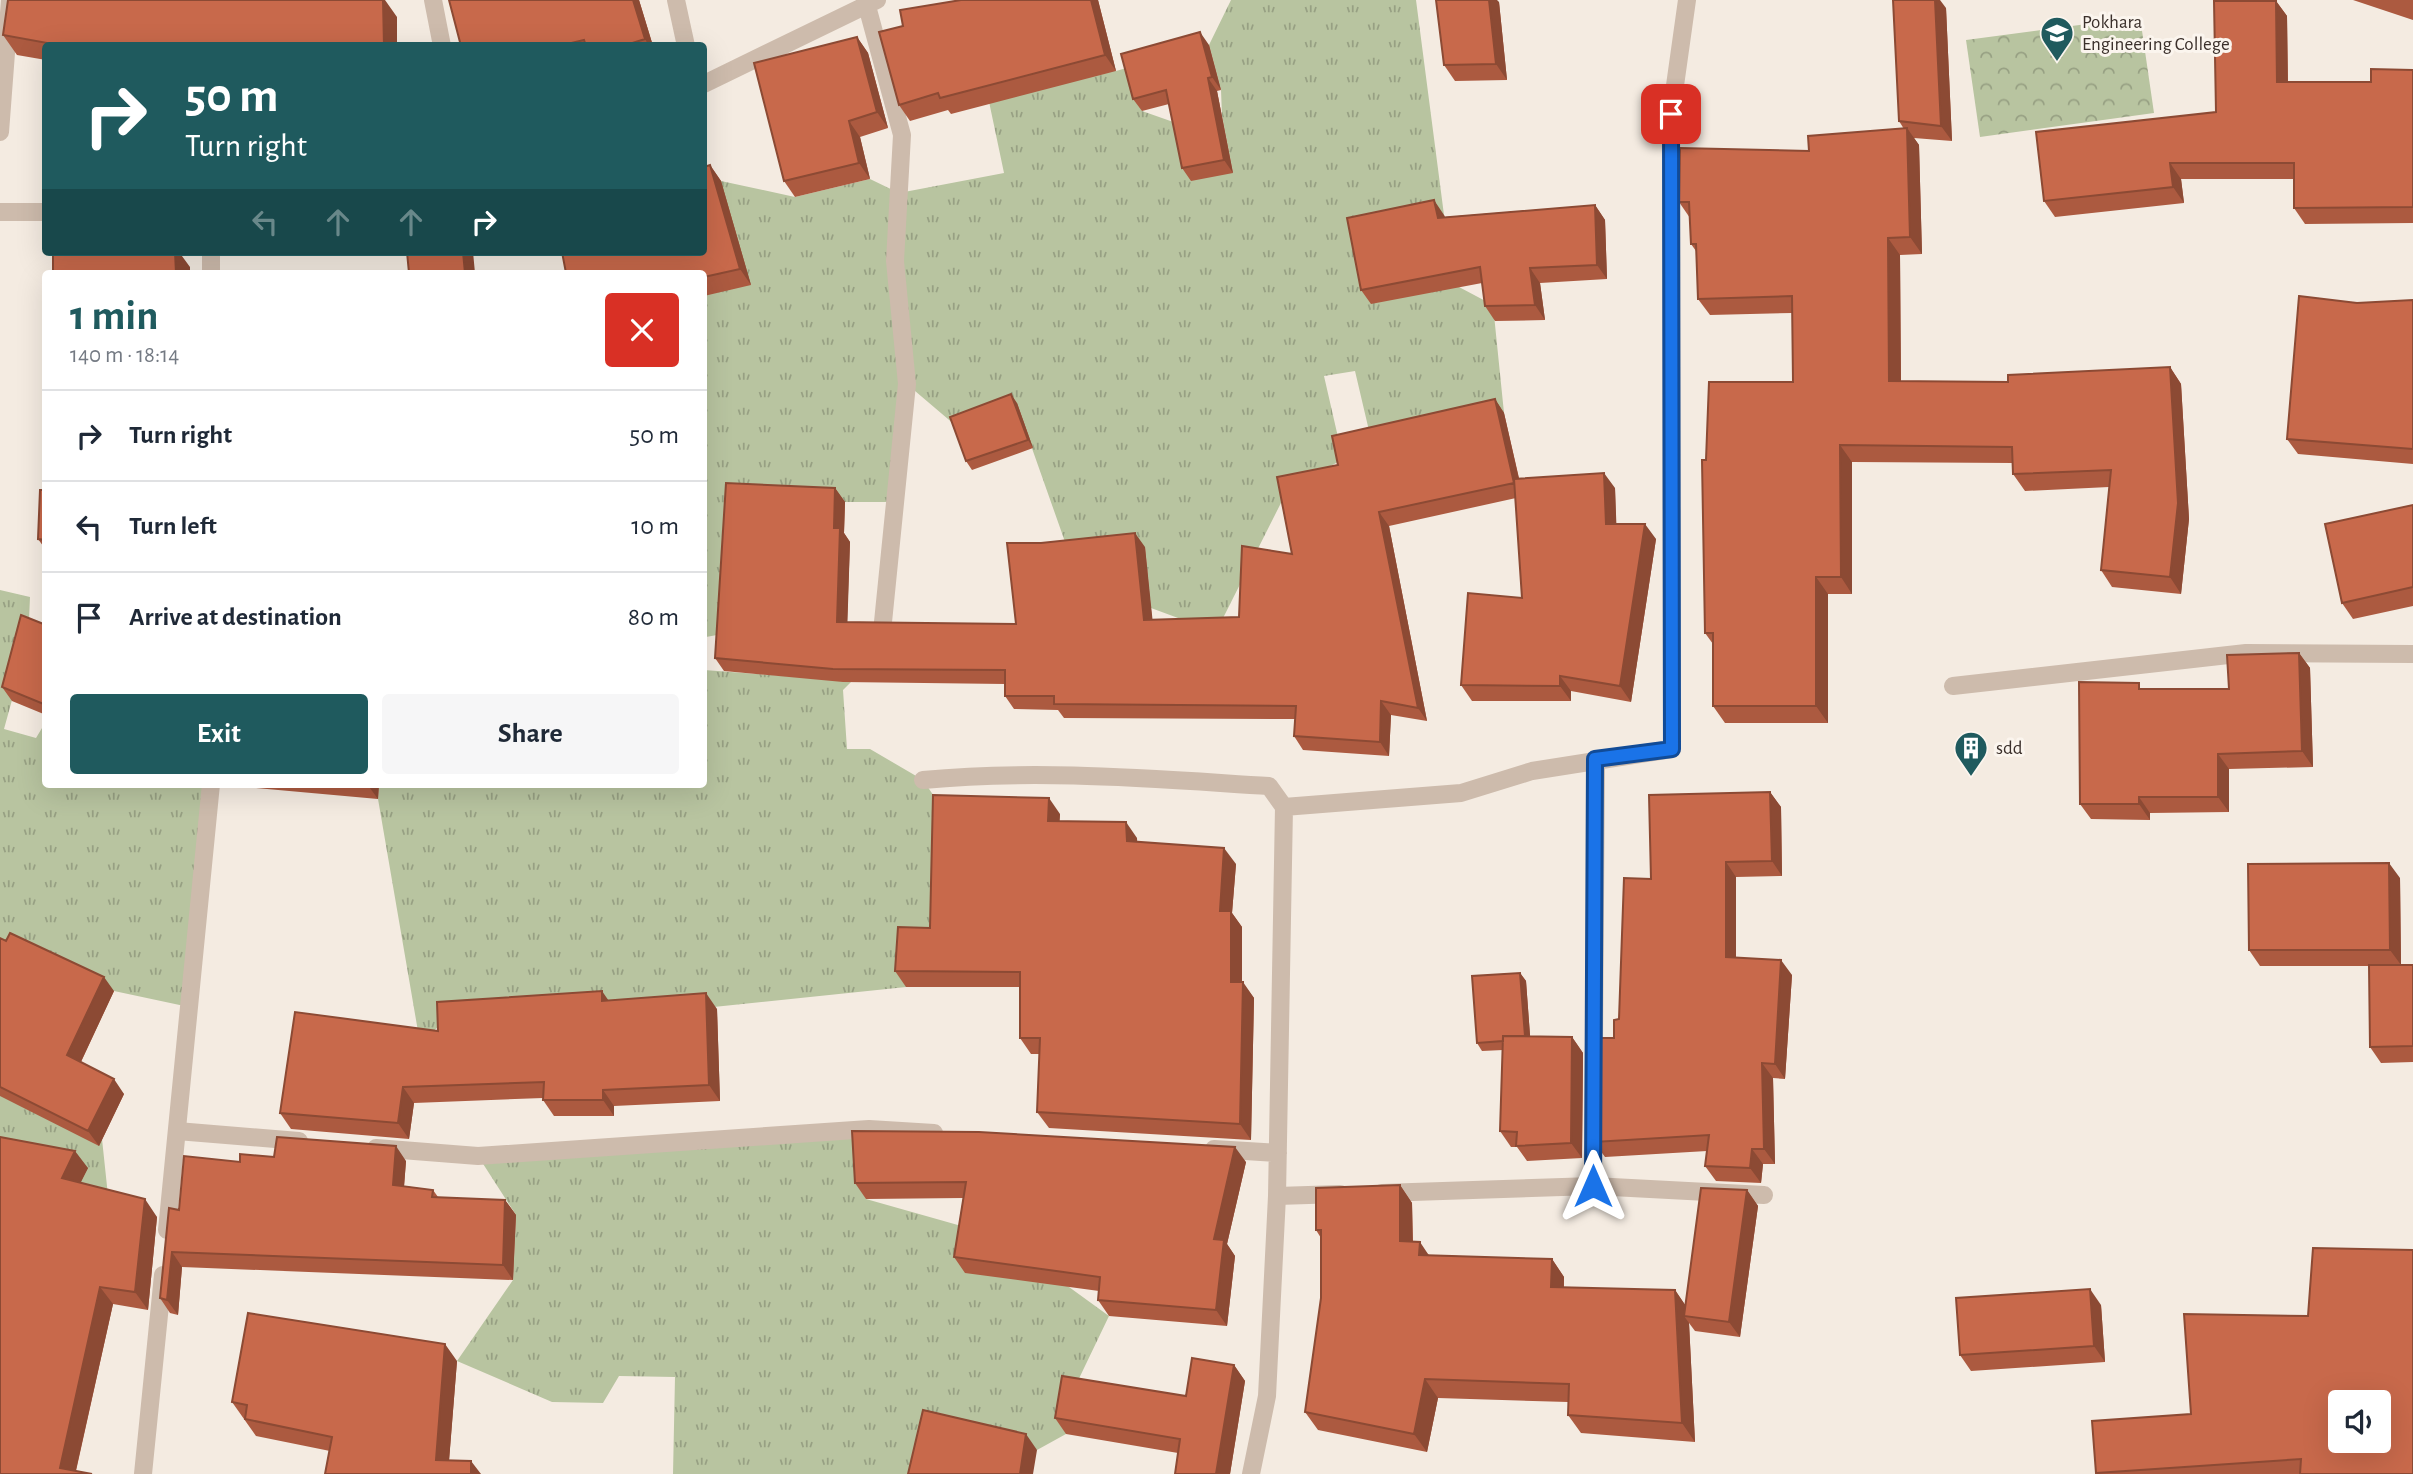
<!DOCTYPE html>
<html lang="en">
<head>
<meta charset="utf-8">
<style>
	body { margin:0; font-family:"Alegreya Sans",sans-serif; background:#f6f6f7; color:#1f2937; height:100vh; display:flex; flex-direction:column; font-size:26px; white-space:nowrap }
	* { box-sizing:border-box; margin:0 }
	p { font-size:23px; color:#747a83 }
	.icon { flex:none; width:38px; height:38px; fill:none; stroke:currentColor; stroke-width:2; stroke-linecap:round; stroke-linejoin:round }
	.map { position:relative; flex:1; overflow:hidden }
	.side { position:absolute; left:42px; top:270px; width:665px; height:518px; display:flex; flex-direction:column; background:#fff; border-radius:7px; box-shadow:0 7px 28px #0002 }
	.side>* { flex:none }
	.banner { position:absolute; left:42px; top:42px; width:665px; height:214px; border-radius:7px; box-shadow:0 7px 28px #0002; background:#1f5a5e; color:#fff; overflow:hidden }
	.fabs { position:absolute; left:2328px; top:1390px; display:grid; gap:14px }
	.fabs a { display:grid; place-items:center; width:63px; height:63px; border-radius:7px; background:#fff; box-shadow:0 7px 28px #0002; font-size:35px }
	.pin { position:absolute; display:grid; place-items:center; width:60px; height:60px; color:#fff; margin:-30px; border-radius:14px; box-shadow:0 4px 10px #0006 }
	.me { position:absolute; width:77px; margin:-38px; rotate:0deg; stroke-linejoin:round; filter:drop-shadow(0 0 5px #0008) }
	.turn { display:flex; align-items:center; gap:24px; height:147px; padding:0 28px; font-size:32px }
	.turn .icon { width:91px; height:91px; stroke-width:2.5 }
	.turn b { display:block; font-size:49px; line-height:60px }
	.lanes { display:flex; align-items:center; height:66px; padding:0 28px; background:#0003; justify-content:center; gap:35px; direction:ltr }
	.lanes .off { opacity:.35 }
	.round { display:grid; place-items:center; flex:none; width:74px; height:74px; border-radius:7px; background:#f6f6f7 }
	.head { display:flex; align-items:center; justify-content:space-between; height:119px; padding:0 28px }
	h1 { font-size:42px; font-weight:700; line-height:52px; color:#1f5a5e }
	.button { display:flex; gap:14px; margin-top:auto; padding:14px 28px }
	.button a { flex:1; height:80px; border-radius:7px; background:#1f5a5e; color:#fff; font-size:28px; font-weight:700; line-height:80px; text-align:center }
	.button a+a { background:#f6f6f7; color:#1f2937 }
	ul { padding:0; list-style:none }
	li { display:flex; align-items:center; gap:21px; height:91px; padding:0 28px; border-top:2px solid #e0e1e3 }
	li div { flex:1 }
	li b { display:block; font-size:26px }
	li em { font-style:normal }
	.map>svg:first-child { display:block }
	.grass { fill:url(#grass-tufts) }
	.park { fill:url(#park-crowns) }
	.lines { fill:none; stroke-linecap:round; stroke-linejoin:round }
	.minor { stroke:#cdbbac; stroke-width:18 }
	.wall { fill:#ac5a40 }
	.shaded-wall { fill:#8c4a34 }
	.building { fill:#c8694b; stroke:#8c4a34; stroke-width:2; fill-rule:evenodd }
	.route-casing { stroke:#114b97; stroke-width:18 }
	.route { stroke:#1a73e8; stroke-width:12 }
	.labels { text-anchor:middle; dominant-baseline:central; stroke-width:6; stroke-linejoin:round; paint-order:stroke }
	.poi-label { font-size:19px; fill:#3b302b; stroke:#fbf5ee; text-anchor:start }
</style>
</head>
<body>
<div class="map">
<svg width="2413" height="1474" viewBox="0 0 2413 1474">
	<defs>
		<pattern id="grass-tufts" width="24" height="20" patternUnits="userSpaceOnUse" patternTransform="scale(1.75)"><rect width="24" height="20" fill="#b8c4a0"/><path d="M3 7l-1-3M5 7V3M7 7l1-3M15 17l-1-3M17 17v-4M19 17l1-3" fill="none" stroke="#97a083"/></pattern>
		<pattern id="park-crowns" width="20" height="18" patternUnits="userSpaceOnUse" patternTransform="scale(1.75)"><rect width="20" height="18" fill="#b8c4a0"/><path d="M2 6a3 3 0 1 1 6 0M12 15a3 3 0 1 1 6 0" fill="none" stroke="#97a083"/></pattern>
	</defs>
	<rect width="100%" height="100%" fill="#f4ebe1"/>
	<path class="grass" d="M984 0 1116 71 1130 67 1142 111 1179 124 1233 173 1222 116 1221 90 1209 45 1231 0H1416L1444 215 1459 287 1493 305 1504 413 1421 432 1374 452 1355 371 1324 376 1343 459 1287 491 1216 632 1151 608 1145 547 1070 556 1016 403 955 425 908 385 896 502H845L728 633 706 637 704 670 852 681 843 690 847 749H870L923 780 944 811 981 927 909 942 906 987 637 1015 448 1018 420 1043 378 799 379 784H704V296L721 181 795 197 870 179 899 193 1004 173 971 16Z
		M0 590 30 597 28 642 4 729 36 738 45 723 46 784H211L189 1007 114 991 21 948 0 947Z
		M0 1091 9 1092 102 1139 109 1205 0 1176Z
		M869 1129 863 1146 866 1199 972 1229 1069 1287 1109 1316 1073 1391 1066 1434 1037 1450 934 1426 923 1474H673L675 1377 619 1376 603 1403 552 1402 457 1361 513 1280 516 1215 478 1156Z"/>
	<path class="park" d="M2140 17 2154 113 1980 137 1966 40Z"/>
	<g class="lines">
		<path class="minor" d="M433 0 442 46
			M676 0 686 46
			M867 6 902 135 895 261 907 384 883 622
			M704 84 877 0
			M0 132 10 0
			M0 212H46
			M211 252V273
			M1953 686 2246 653 2413 654
			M923 780C1039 769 1153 779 1269 786L1284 807 1277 1196 1267 1396 1251 1474
			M1284 807 1461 793 1532 771 1672 749 1671 114 1687 0
			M177 1131 299 1141
			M376 1148 478 1156 869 1129 934 1133
			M1214 1149 1278 1153
			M1593 1186 1596 759
			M1382 1193 1593 1186 1764 1195
			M1277 1196 1340 1194
			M167 1230 211 784
			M143 1474 163 1275"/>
	</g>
	<path class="wall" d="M449 0H639L653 46H461Z
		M1098 0 1116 71 951 114 948 110 910 121 899 105Z
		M2353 0H2413V20Z
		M2276 1 2287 16 2288 82H2371L2413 70V223L2305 224 2294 208V179H2181L2184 203 2055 217 2044 201 2216 112Z
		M1499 2 1507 80 1455 81 1444 65Z
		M1946 8 1952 141 1914 138 1919 145 1922 254 1900 255 1901 381 2008 382 2170 367 2181 384 2189 519 2181 594 2112 587 2101 570 2109 487 2025 491 2013 474V463L1852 462V594H1828V723H1725L1713 706V644L1705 633 1706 460 1793 382 1792 313 1710 315 1698 299 1696 251 1691 244 1690 218 1679 202 1809 151 1904 129 1899 121Z
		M397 17V46H46V60L17 55 3 35Z
		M857 37 868 53 888 128 860 137 870 179 795 197 784 181Z
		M1209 45 1221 90 1217 91 1233 173 1191 181 1182 168 1169 104 1142 111 1133 99Z
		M710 165 721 181 751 285 704 296V273Z
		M1595 205 1605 220 1607 279 1540 283 1545 320 1495 321 1485 306 1482 283 1371 304 1361 290 1444 215 1445 217Z
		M2413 300V464L2298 454 2287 439 2357 303Z
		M1495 399 1504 413 1519 478 1615 488 1616 524 1656 539 1631 702 1571 691V701H1472L1461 685 1522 598 1516 498 1389 526 1427 721 1391 715 1389 756 1303 750 1294 736 1295 719 1064 718 1058 710 1014 709 1005 696V684L843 682 724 671 715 658 835 488 845 502 844 533 850 542 847 622 1016 624 1145 547 1152 620 1239 617 1292 554 1338 465Z
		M1017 403 1033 448 972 470 966 461Z
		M46 490V550L38 539Z
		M2413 505V606L2353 619 2342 603Z
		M46 625V715L12 701 2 687Z
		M2299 653 2310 668 2313 767 2229 769V812L2150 813V820L2091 819 2080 804 2144 689H2229Z
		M253 784H379L378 799 256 788Z
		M1770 792 1781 807 1782 876 1736 877V958L1792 975 1785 1079 1773 1078 1775 1164H1763L1761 1183 1716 1181 1705 1166 1707 1151 1605 1157 1594 1142 1614 1038 1651 879Z
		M1060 814 1059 821 1137 838V842L1236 864 1232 913 1242 927V982L1254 998 1251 1140 1049 1128 1037 1112 1040 1054H1031L1020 1038V987H906L895 971 930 928Z
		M2400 878 2401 965H2413V1062L2381 1063 2370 1047 2369 966H2260L2249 950Z
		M0 938 114 991 81 1062 124 1094 99 1146 0 1096Z
		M1520 973 1526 981 1530 1036 1572 1037 1583 1053 1582 1158 1527 1161 1517 1147H1511L1500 1131 1503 1050 1482 1051 1477 1043Z
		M609 1001 717 1009 720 1101 614 1106V1116H554L543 1100V1098L414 1103 409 1139 291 1129 280 1113 438 1031Z
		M0 1137 88 1168 80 1183 157 1217 148 1310 113 1304 76 1471 0 1474Z
		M274 1157 406 1161 404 1186 433 1190 438 1197 505 1200 516 1215 513 1280 182 1267 178 1315 170 1313 160 1298 179 1210 240 1162Z
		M1246 1162 1227 1244 1235 1256 1227 1326 1109 1316 1098 1300 1099 1291 965 1273 954 1257 963 1198 866 1199 855 1183Z
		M1400 1185 1412 1203 1413 1242 1429 1255 1552 1259 1564 1277V1288L1675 1290 1685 1305 1747 1190 1758 1206 1740 1337 1695 1331 1689 1323 1695 1442 1581 1433 1568 1415V1402L1438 1398 1427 1452 1318 1430 1305 1412 1321 1298V1238L1316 1230Z
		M2101 1305 2105 1362 1971 1371 1960 1355Z
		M2308 1316 2413 1474H2097L2096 1473 2191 1414Z
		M457 1361 449 1460 481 1474 330 1451 256 1436 232 1402Z
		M1234 1365 1245 1381 1230 1474H1175L1178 1453 1066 1434 1055 1418 1186 1396Z"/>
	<path class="shaded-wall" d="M383 0H385L397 17V46H384Z
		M633 0H639L653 46H649L645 39Z
		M1091 0H1098L1116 71 1105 55Z
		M1489 0H1497L1499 2 1507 80 1496 64Z
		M1935 0H1940L1946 8 1952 141 1941 126Z
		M2276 1 2287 16 2288 98 2277 82Z
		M1200 32 1209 45 1221 90 1212 77Z
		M857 37 868 53 888 128 877 112Z
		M1208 78 1217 91 1233 173 1224 160Z
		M849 121 860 137 870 179 859 163Z
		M1907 128 1919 145 1922 254 1910 237Z
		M2170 163 2181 179 2184 203 2173 187Z
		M710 165 721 181 751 285 740 269Z
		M1434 200 1444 215 1448 232 1438 218Z
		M1595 205 1605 220 1607 279 1597 265Z
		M1888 238 1900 255 1901 398 1889 381Z
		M175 252H179L190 267V273H176Z
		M463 252H473L475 273H465Z
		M1530 268 1540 283 1545 320 1535 305Z
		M2170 367 2181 384 2189 519 2181 594 2170 577Z
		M1011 394 1017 403 1033 448 1028 440Z
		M1495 399 1504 413 1523 497 1514 483Z
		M1840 445 1852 462V594L1841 577Z
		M1604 473 1615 488 1617 540 1606 524Z
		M835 488 845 502 844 533 850 542 847 636 837 622 834 528Z
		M1379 512 1389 526 1427 721 1418 708Z
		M1645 524 1656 539 1631 702 1620 686Z
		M1135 533 1145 547 1154 634 1144 620Z
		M1816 577 1828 594V723L1816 706Z
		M2299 653 2310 668 2313 767 2302 751Z
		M1560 676 1571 691V701L1560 686Z
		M1381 701 1391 715 1389 756 1380 742Z
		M2218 754 2229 769V812L2218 797Z
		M367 784H379L378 799Z
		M1770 792 1781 807 1782 876 1772 861Z
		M2139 797 2150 813V820L2139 804Z
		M1049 798 1060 814 1059 837 1048 821Z
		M1126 822 1137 838 1138 857 1127 841Z
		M1224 848 1236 864 1232 913 1242 927V998L1231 982 1220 911Z
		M1726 862 1736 877V972L1726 957Z
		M2389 863 2400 878 2401 965 2390 950Z
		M1781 960 1792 975 1785 1079 1775 1064Z
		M1520 973 1526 981 1531 1048 1525 1040Z
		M104 977 114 991 77 1070 67 1055Z
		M1243 982 1254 998 1251 1140 1240 1124Z
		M602 991 613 1007 602 1001Z
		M706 993 717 1009 720 1101 709 1085Z
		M1572 1037 1583 1053 1582 1158 1571 1143Z
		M1762 1063 1773 1078 1775 1164 1764 1149Z
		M114 1079 124 1094 99 1146 88 1131Z
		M403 1087 414 1103 409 1139 398 1123Z
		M603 1090 614 1106V1116L603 1100Z
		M396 1146 406 1161 403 1200 393 1185Z
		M1235 1147 1246 1162 1227 1244 1235 1256 1227 1326 1216 1310 1214 1239Z
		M1752 1149 1763 1164 1761 1183 1750 1168Z
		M75 1151 88 1168 74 1196 62 1178Z
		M1400 1185 1412 1203 1413 1260 1400 1241Z
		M1747 1190 1758 1206 1740 1337 1729 1322Z
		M145 1199 157 1217 148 1310 135 1292Z
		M505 1200 516 1215 513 1280 503 1265Z
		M1420 1242 1432 1260 1419 1255Z
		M172 1252 182 1267 178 1315 167 1300Z
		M1552 1259 1564 1277 1563 1306 1551 1287Z
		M100 1287 113 1304 75 1474 60 1468Z
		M2090 1289 2101 1305 2105 1362 2094 1346Z
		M1675 1290 1688 1309 1684 1316 1689 1323 1695 1442 1682 1423Z
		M445 1344 457 1361 448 1474 436 1460Z
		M1234 1365 1245 1381 1230 1474H1216Z
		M1425 1379 1438 1398 1427 1452 1414 1434Z
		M1026 1434 1037 1450 1033 1474H1020Z
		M471 1461 481 1474H471Z"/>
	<path class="building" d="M8 0H383L384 46H53V44L3 35Z
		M449 0H633L645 39 623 46H586L584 40 559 46H461Z
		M961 0H1091L1105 55 940 98 938 93 899 105 879 32 903 26 900 10Z
		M1436 0H1489L1496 64 1444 65Z
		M1893 0H1935L1941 126 1899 121Z
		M2214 1H2276L2277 82H2371V69L2413 70V207L2294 208V163H2170L2173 187 2044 201 2036 132 2216 112Z
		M1200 32 1212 77 1208 78 1224 160 1182 168 1166 90 1133 99 1121 54Z
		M857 37 877 112 849 121 859 163 784 181 754 63Z
		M1907 128 1910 237 1888 238 1889 381 2008 382V375L2170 367 2178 503 2170 577 2101 570 2111 470 2013 474 2012 447 1840 445 1841 577H1816V706H1713V633H1705L1702 460H1706L1709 382H1793L1792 296 1698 299 1696 244H1691L1689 202H1679L1680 148 1809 151 1808 136Z
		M710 165 740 269 704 277V273H566L562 252H704V167Z
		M1434 200 1438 218 1595 205 1597 265 1530 268 1535 305 1485 306 1480 267 1361 290 1347 218Z
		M53 252H175L176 273H53Z
		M407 252H463L465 273H409Z
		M2299 296 2357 303 2413 300V449L2287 439Z
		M1011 394 1028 440 966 461 950 417Z
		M1495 399 1514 483 1379 512 1418 708 1381 701 1380 742 1294 736 1296 706 1054 704V696H1005V670L833 669 715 658 726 483 835 488 834 528H840L837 622 1016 624 1007 543H1041L1135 533 1144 620 1239 617 1242 546 1292 554 1277 477 1338 465 1332 436Z
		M1604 473 1606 524H1645L1620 686 1560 676V686L1461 685 1468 593 1522 598 1514 479Z
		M40 490H46V540L38 539Z
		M2413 505V587L2342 603 2325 524Z
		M21 615 46 625V705L2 687Z
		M2299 653 2302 751 2218 754V797H2139V804H2080L2079 682 2139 683V689H2229L2227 655Z
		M1770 792 1772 861 1726 862V957L1781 960 1775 1064 1762 1063 1764 1149H1752L1750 1168 1705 1166 1709 1135 1594 1142 1595 1038H1614V1020L1619 1019 1624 878 1651 879 1649 795Z
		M933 795 1049 798 1048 821 1126 822 1127 841 1224 848 1220 911H1231V982H1243L1240 1124 1037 1112 1040 1038H1020V972L895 971 898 927 930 928Z
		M2389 863 2390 950H2249L2248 864Z
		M10 933 104 977 67 1055 114 1079 88 1131 0 1087V938L6 941Z
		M2369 965H2413V1046L2370 1047Z
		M1520 973 1525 1036H1503V1041L1477 1043 1472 976Z
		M602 991V1001L706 993 709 1085 603 1090V1100H543L544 1082 403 1087 398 1123 280 1113 295 1012 438 1031 437 1002Z
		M1503 1036 1572 1037 1571 1143 1516 1146 1517 1132 1500 1131Z
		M852 1131 979 1132 1235 1147 1214 1239 1224 1240 1216 1310 1098 1300 1100 1277 954 1257 966 1182 855 1183Z
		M0 1137 75 1151 62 1178 145 1199 135 1292 100 1287 60 1468 92 1474H0Z
		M277 1137 396 1146 393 1185 433 1190 432 1197 505 1200 503 1265 172 1252 167 1300 160 1298 169 1208 179 1210 184 1156 240 1162V1154L274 1157Z
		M1400 1185V1241L1420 1242 1419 1255 1552 1259 1551 1287 1675 1290 1682 1423 1568 1415 1569 1384 1425 1379 1414 1434 1305 1412 1321 1298V1230H1316V1188Z
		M1701 1188 1747 1190 1729 1322 1684 1316Z
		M2313 1248 2413 1250V1474H2300L2301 1459 2096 1473 2092 1421 2191 1414 2184 1314 2308 1316ZM2340 1402H2378V1440H2340Z
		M2090 1289 2094 1346 1960 1355 1956 1298Z
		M248 1313 445 1344 436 1460 471 1461V1474H325L332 1437 245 1419 247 1405 232 1402Z
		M1192 1358 1234 1365 1216 1474H1175L1180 1439 1055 1418 1062 1376 1186 1396Z
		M923 1410 1026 1434 1020 1474H908Z"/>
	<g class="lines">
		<defs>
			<path id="route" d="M1593 1186 1595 759 1672 749 1671 114"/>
		</defs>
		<use href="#route" class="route-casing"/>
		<use href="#route" class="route"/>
	</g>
	<defs>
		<symbol id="university-pin" viewBox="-11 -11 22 30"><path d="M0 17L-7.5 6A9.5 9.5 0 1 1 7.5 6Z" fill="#1f5a5e" stroke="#fbf5ee"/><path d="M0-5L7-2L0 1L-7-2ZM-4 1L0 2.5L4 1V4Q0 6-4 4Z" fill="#fff"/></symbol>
		<symbol id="building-pin" viewBox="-11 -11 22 30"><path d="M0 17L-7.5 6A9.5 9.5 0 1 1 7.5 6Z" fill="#1f5a5e" stroke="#fbf5ee"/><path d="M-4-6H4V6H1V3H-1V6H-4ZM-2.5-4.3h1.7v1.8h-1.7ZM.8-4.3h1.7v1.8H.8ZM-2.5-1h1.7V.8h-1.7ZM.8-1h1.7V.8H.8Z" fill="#fff"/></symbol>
	</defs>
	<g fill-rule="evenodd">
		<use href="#university-pin" x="2038" y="14" width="38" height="52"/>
		<use href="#building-pin" x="1952" y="729" width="38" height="52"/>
	</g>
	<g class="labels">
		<g class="poi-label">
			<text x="2082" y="22">Pokhara<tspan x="2082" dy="22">Engineering College</tspan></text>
			<text x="1996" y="748">sdd</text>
		</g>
	</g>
</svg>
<div class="fabs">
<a><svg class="icon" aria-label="sound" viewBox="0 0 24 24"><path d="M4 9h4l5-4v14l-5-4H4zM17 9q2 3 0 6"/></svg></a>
</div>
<div class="pin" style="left:1671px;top:114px;background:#d93025"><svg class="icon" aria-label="arrive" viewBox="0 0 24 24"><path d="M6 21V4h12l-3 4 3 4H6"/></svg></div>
<svg class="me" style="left:1593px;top:1186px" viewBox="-20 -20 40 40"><path d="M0-17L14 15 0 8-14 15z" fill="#1a73e8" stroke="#fff" stroke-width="4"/></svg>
<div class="banner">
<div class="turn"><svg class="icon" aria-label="right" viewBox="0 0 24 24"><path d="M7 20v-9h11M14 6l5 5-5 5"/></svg><div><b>50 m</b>Turn right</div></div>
<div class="lanes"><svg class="icon off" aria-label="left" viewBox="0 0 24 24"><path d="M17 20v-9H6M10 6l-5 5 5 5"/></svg><svg class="icon off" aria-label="ahead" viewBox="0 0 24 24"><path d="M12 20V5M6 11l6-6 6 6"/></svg><svg class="icon off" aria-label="ahead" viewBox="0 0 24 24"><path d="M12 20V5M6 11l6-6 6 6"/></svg><svg class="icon" aria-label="right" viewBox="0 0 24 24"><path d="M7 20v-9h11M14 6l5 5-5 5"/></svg></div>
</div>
<section class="side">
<div class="head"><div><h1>1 min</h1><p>140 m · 18:14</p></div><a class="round" style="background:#d93025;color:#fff"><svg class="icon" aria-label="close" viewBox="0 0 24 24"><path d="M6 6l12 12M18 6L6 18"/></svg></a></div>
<ul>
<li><svg class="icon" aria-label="right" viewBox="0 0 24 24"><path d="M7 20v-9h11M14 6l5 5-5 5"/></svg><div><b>Turn right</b></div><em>50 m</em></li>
<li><svg class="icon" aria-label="left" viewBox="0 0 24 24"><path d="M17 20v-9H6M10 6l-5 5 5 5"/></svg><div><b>Turn left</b></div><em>10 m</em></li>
<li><svg class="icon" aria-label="arrive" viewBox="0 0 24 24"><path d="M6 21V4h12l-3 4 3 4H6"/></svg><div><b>Arrive at destination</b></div><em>80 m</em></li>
</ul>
<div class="button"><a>Exit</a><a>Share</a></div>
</section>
</div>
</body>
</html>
